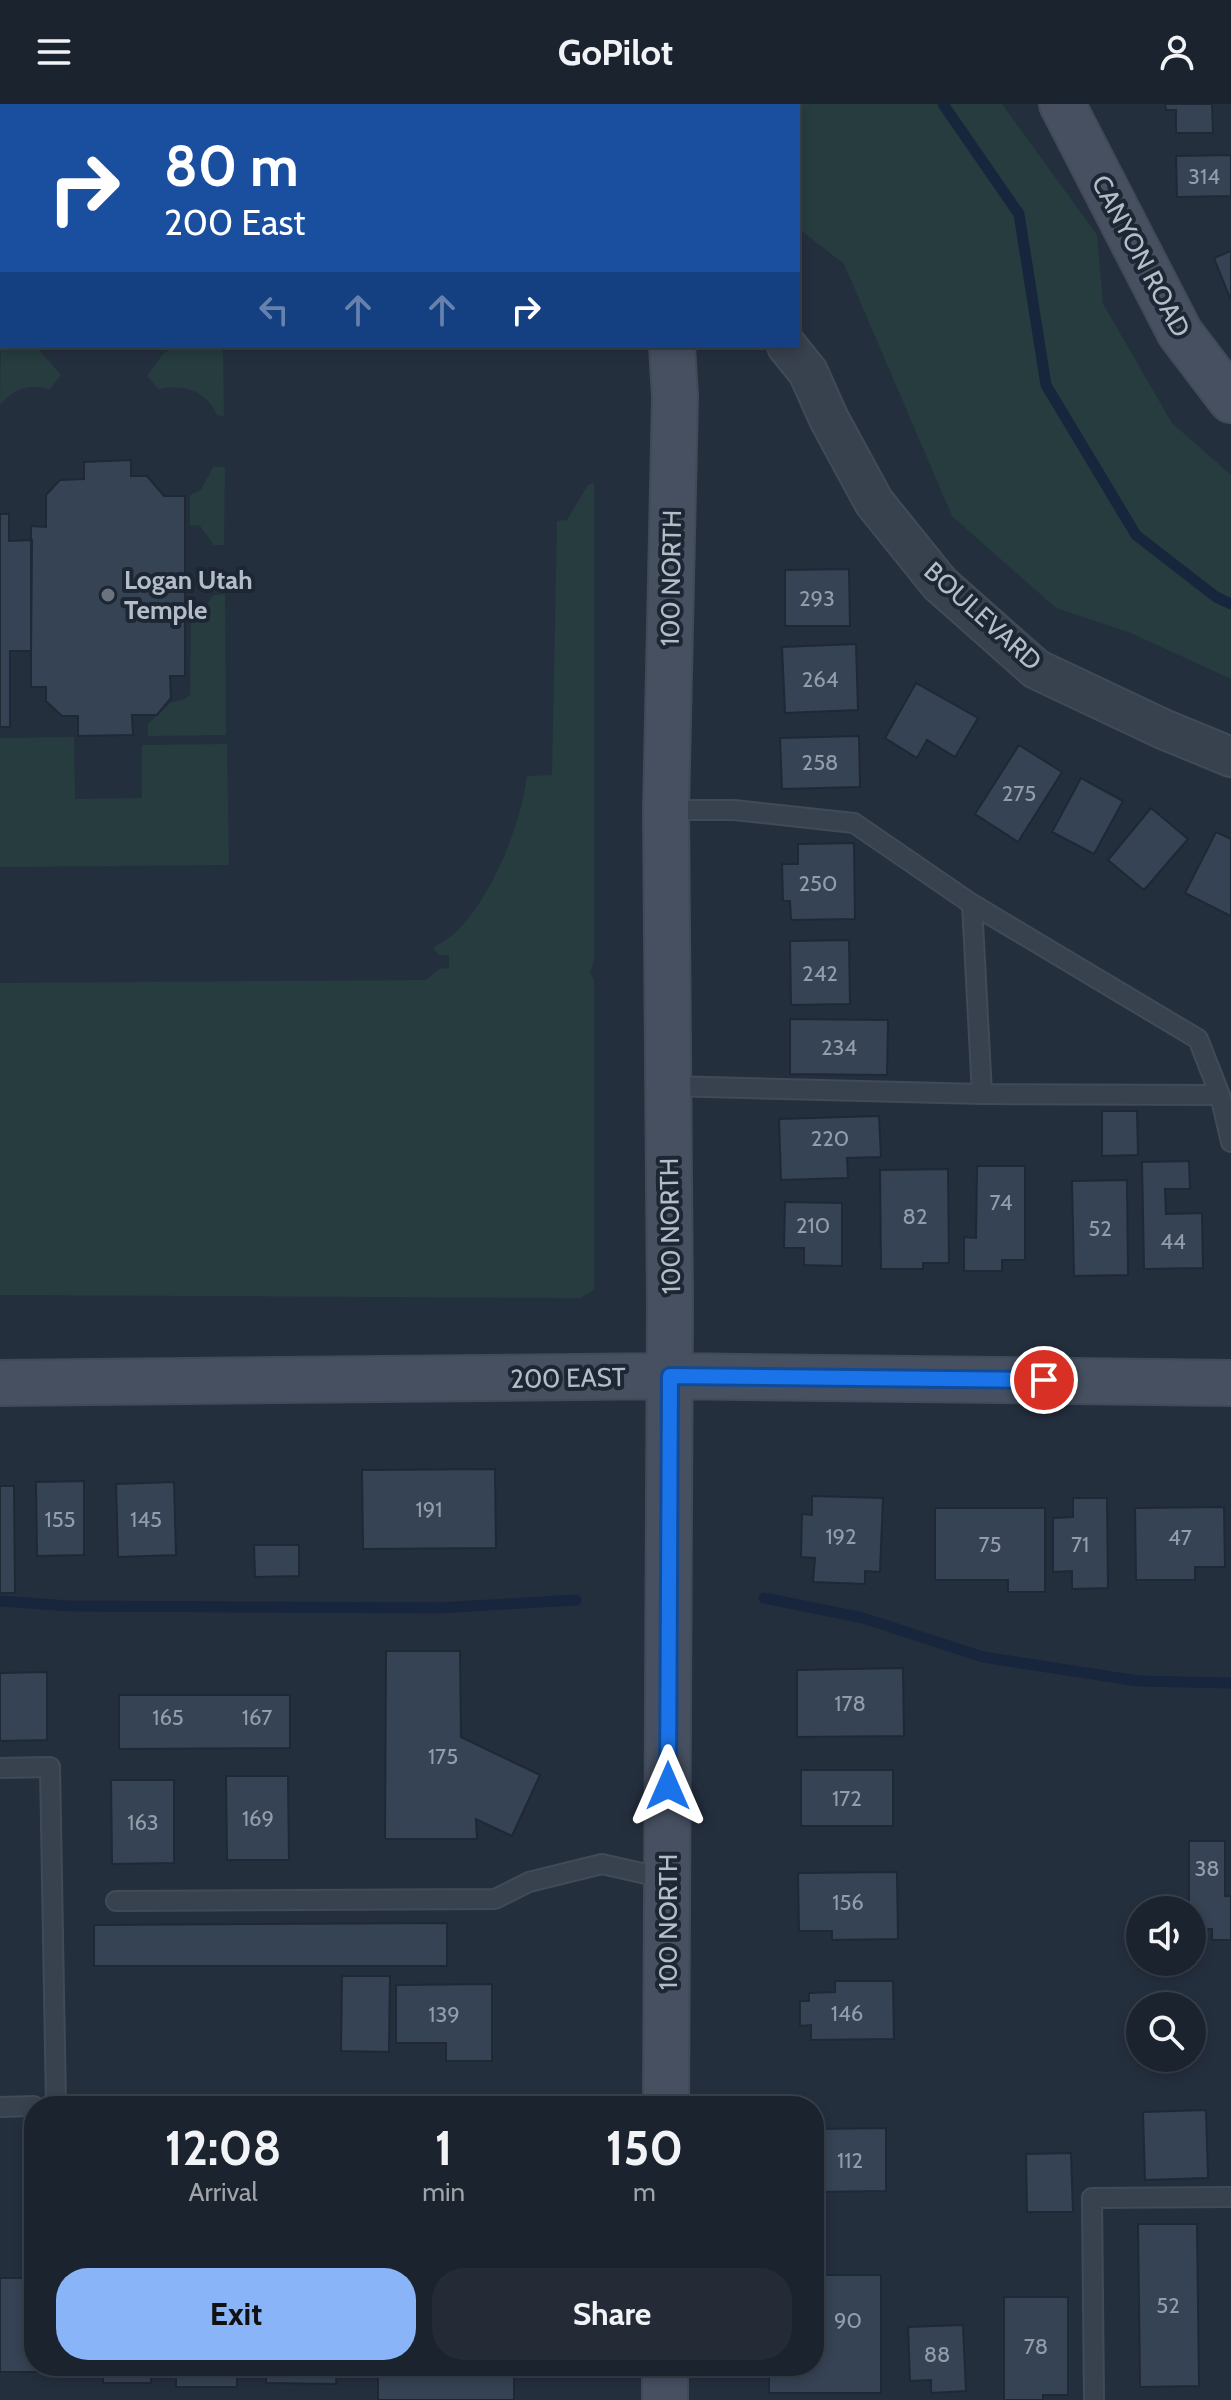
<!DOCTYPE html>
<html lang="en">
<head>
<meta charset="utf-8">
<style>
	body { margin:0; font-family:Cabin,sans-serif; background:#242b36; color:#f1f3f6; height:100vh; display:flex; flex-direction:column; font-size:30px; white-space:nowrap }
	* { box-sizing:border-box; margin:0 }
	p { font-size:26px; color:#a0a4aa }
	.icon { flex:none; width:44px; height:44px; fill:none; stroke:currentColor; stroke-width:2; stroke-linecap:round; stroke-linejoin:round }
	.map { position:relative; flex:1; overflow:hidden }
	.details { position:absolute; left:24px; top:1992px; width:800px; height:280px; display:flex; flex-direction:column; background:#1b232e; border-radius:32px; box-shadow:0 4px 12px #0003,0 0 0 2px #39404a }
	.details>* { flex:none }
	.banner { position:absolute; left:0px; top:0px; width:800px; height:244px; box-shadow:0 4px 12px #0003,0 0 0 2px #39404a; background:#1a4fa0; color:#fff; overflow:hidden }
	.controls { position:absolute; left:1126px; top:1792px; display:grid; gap:16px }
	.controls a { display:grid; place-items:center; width:80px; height:80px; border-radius:50%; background:#1b232e; box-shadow:0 4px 12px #0003,0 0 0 2px #39404a; font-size:40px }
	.pin { position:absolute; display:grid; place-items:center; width:68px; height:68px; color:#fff; margin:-34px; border:4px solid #fff; border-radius:50%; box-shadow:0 2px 8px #0007 }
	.me { position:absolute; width:88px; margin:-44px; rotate:0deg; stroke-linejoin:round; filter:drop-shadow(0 0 6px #0008) }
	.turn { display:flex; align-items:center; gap:28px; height:168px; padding:0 32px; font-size:36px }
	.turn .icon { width:104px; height:104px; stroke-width:2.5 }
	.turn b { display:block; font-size:56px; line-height:68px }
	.lanes { display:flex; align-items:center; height:76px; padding:0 32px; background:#0003; justify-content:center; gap:40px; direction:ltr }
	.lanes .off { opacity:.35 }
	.eta { display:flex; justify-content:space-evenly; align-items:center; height:136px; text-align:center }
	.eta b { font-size:48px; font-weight:800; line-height:56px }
	.button { display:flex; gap:16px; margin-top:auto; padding:16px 32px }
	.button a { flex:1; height:92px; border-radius:32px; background:#8ab4f8; color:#111; font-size:32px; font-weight:800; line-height:92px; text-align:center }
	.button a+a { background:#242b36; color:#f1f3f6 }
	header { display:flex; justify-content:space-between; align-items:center; height:104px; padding:0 32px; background:#1b232e; font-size:36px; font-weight:800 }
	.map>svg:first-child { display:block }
	.green { fill:#263c3f }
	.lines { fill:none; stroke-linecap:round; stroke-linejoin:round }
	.stream { stroke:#17263c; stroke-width:11 }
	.building { fill:#364354; stroke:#1f2835; stroke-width:2 }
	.lane-casing { stroke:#414a57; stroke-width:22 }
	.street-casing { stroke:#414a57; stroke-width:42 }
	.secondary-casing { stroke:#414a57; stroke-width:48 }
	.lane { stroke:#38414e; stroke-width:18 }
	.street { stroke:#38414e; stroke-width:38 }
	.secondary { stroke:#465061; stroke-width:44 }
	.route-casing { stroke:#114b97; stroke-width:20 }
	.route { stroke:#1a73e8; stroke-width:14 }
	.worship-dot { fill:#6b7280; stroke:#1d2633; stroke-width:3 }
	.labels { text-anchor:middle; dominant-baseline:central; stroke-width:8; stroke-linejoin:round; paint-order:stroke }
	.number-label { font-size:22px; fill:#929caa }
	.street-label { font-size:26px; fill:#b4bcc9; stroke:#1d2633 }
	.poi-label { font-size:26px; font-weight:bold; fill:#b4bcc9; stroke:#1d2633; text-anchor:start }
</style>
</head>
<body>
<header><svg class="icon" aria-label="menu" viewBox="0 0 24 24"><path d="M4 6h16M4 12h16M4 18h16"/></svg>GoPilot<svg class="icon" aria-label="person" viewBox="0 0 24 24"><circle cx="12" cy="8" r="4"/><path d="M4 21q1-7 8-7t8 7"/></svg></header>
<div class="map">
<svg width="1231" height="2296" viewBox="0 0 1231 2296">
	<rect width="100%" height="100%" fill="#242f3e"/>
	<path class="green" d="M629 0H1002L1097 131 1103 200 1172 319 1231 371V575L1131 529 1056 504 952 412 844 160 798 124V2Z
		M1 224 2 242H36L61 271 50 285C29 280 14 284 0 301Z
		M175 242H223L224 312 217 311C206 286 183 280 158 285L147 272 163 250Z
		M213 363H225L224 441H214L200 422 190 421V391L201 386Z
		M594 379V857L590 868 594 876V1186L580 1194 0 1191V879L426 876 439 865 449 864V851H439L433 844C440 839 448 835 454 830 491 796 521 721 527 672L552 671 557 417 567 416 588 381Z
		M225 490 226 631 148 632V620L170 599 182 596 190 591 191 510 201 507 214 491Z
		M74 633 75 695 142 694V641L227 640 229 761 0 763V634Z"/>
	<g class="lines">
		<path class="stream" d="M943 0 1019 110 1046 281 1136 431 1216 493 1231 500
			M764 1494 863 1514 983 1553 1138 1577 1231 1579
			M0 1497 69 1502 439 1504 576 1496"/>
	</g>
	<path class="building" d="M1165 0H1212L1213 29H1176V6H1166Z
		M1231 51V92L1177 93 1176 52Z
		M1231 147V194H1230L1214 154Z
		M131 356V372H147L164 392H185V572H170L171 594 157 611H132L133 631 78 632V612H62L46 597V583H31V422L46 423V391L60 376 84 375V358Z
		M0 410H9V437L32 436 31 547H10V623H0Z
		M849 465 850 522H785V466Z
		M856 540 858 606 785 609 782 543Z
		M916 579 978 614 955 653 927 636 917 654 885 634Z
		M859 632 860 683 782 685 780 634Z
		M1019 641 1062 668 1018 738 975 710Z
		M1081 674 1123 697 1094 750 1052 728Z
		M1151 704 1188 735 1144 786 1108 756Z
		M1216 728 1231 735V812L1185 789Z
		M854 739 855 815 791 816 790 797H783L782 760H798V740Z
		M849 836 850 900 791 901 790 837Z
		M790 915 888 916 887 971 790 970Z
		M1102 1007H1137L1138 1051 1102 1052Z
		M879 1012 881 1053 847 1054 848 1074 781 1076 779 1015Z
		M1189 1057 1190 1085H1165L1166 1110 1202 1109 1203 1164 1144 1165 1142 1058Z
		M977 1062H1025V1156H1002V1167H964V1133L976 1134Z
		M948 1065 949 1159H923V1165H881L880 1066Z
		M1127 1076 1128 1171 1074 1172 1072 1077Z
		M785 1098 842 1099V1162L804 1161V1144H784Z
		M495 1365 496 1444 363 1445 362 1366Z
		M84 1377V1451L37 1452 36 1378Z
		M174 1378 176 1451 118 1453 116 1380Z
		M0 1382H14L15 1489H0Z
		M812 1392 883 1394 880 1468 865 1467V1480L813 1478 815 1454 801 1453 802 1410 812 1411Z
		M1073 1394H1107L1108 1484 1072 1485V1467L1053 1468V1414L1073 1413Z
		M1224 1403 1225 1463H1195V1476H1136L1135 1404Z
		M935 1404H1045V1488H1008V1476H935Z
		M254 1441H299V1472L255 1473Z
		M386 1547H460L461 1633 540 1671 512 1732 476 1715 477 1735H385Z
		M903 1564 904 1632 797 1633V1566Z
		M47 1568V1636L0 1637V1569Z
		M119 1591H290V1644L119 1645Z
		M801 1666H893V1722H801Z
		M226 1672H288L289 1756H227Z
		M111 1676H174V1759L112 1760Z
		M1189 1737H1225V1792H1231V1836H1212V1825H1192V1806H1189Z
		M897 1768 898 1835 832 1836V1827H799L798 1769Z
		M447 1819V1862H94V1821Z
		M342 1872H390L389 1948 341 1947Z
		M835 1877H893L894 1935 811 1936V1921L800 1922V1897H809V1889L835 1888Z
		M492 1880V1957H446V1939H396V1881Z
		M331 1991 332 2002H256V1994Z
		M496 1997V2002H450V1999Z
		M1206 2006 1208 2074 1145 2076 1143 2008Z
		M886 2024V2087L814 2088V2025Z
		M1071 2049 1073 2108H1027L1026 2050Z
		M1138 2120H1197L1199 2282 1140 2283Z
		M814 2171H881V2289H769V2262H814Z
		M0 2174H34V2262H56V2268H0Z
		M1004 2193H1068V2291H1043V2296H1004Z
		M963 2221 966 2287 931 2289V2276L910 2277 908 2223Z
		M103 2262H151V2279H103Z
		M176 2262H237V2283H176Z
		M266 2262H337L336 2280 266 2279Z
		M378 2262H514V2296H378Z"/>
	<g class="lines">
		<defs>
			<path id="lane" d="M204 2 205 0
				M0 35 2 46
				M0 160 2 155
				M666 706H734L854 719 972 800 1198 935 1220 991 1231 1038
				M972 800 982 990
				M668 982 982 990 1220 991
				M0 1664 50 1663 56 2002
				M116 1797 495 1795 529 1778 602 1760 668 1775
				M0 2003 34 2002
				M1094 2296 1092 2094 1231 2093"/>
			<path id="street" d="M0 12H2
				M787 242 808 268 829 315 874 398 940 480 1036 565 1163 625 1231 653"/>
			<path id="secondary" d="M557 0 558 2
				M1062 0 1180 229 1231 296
				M0 1279 670 1272 1231 1279
				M666 2002 670 1200 666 706 675 293 672 242
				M665 2296V2262"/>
		</defs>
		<use href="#lane" class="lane-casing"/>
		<use href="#street" class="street-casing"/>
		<use href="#secondary" class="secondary-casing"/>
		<use href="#lane" class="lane"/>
		<use href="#street" class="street"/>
		<use href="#secondary" class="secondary"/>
	</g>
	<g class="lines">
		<defs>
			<path id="route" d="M668 1682 670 1272 1044 1276"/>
		</defs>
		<use href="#route" class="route-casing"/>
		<use href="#route" class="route"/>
	</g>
	<circle class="worship-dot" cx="108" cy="491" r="8"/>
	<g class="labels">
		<g class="number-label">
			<text x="1204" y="72">314</text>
			<text x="817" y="494">293</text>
			<text x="820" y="575">264</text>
			<text x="820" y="658">258</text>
			<text x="1019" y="689">275</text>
			<text x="818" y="779">250</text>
			<text x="820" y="869">242</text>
			<text x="839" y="943">234</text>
			<text x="830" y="1034">220</text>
			<text x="1001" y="1098">74</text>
			<text x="915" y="1112">82</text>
			<text x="813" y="1121">210</text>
			<text x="1100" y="1124">52</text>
			<text x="1173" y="1137">44</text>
			<text x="429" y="1405">191</text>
			<text x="60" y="1415">155</text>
			<text x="146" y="1415">145</text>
			<text x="841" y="1432">192</text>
			<text x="1180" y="1433">47</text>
			<text x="990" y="1440">75</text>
			<text x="1080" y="1440">71</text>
			<text x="850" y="1599">178</text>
			<text x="168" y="1613">165</text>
			<text x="257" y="1613">167</text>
			<text x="443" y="1652">175</text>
			<text x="847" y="1694">172</text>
			<text x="258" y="1714">169</text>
			<text x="143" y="1718">163</text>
			<text x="1207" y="1764">38</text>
			<text x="848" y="1798">156</text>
			<text x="847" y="1909">146</text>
			<text x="444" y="1910">139</text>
			<text x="850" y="2056">112</text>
			<text x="1168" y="2201">52</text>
			<text x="848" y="2216">90</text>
			<text x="1036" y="2242">78</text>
			<text x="937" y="2250">88</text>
		</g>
		<g class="street-label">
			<text transform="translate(1141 152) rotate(62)">CANYON ROAD</text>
			<text transform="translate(671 474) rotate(-89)">100 NORTH</text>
			<text transform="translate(983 512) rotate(42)">BOULEVARD</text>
			<text transform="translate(670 1122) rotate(-91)">100 NORTH</text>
			<text transform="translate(568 1274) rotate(-1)">200 EAST</text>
			<text transform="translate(668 1818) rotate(-90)">100 NORTH</text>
		</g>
		<g class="poi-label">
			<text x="124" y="476">Logan Utah<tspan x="124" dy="30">Temple</tspan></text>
		</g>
	</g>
</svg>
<div class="controls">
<a><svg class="icon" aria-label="sound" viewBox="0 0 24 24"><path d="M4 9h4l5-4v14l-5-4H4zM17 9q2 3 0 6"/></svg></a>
<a><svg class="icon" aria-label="search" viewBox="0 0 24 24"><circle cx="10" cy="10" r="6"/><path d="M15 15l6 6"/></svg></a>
</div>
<div class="pin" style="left:1044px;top:1276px;background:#d93025"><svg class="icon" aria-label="arrive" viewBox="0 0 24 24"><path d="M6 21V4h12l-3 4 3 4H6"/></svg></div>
<svg class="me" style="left:668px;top:1682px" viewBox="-20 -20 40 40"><path d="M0-17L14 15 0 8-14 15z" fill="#1a73e8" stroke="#fff" stroke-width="4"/></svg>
<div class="banner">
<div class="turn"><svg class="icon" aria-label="right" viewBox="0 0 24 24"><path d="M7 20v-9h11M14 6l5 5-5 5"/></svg><div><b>80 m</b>200 East</div></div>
<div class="lanes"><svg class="icon off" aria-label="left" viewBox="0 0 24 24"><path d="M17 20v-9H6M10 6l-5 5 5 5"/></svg><svg class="icon off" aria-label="ahead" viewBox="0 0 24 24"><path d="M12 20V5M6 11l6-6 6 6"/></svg><svg class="icon off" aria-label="ahead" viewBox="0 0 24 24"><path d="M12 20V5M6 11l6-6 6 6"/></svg><svg class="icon" aria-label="right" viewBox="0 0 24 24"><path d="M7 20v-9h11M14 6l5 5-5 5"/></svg></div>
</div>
<section class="details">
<div class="eta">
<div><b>12:08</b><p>Arrival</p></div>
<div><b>1</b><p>min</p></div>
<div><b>150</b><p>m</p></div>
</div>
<div class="button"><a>Exit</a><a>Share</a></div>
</section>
</div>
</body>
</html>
